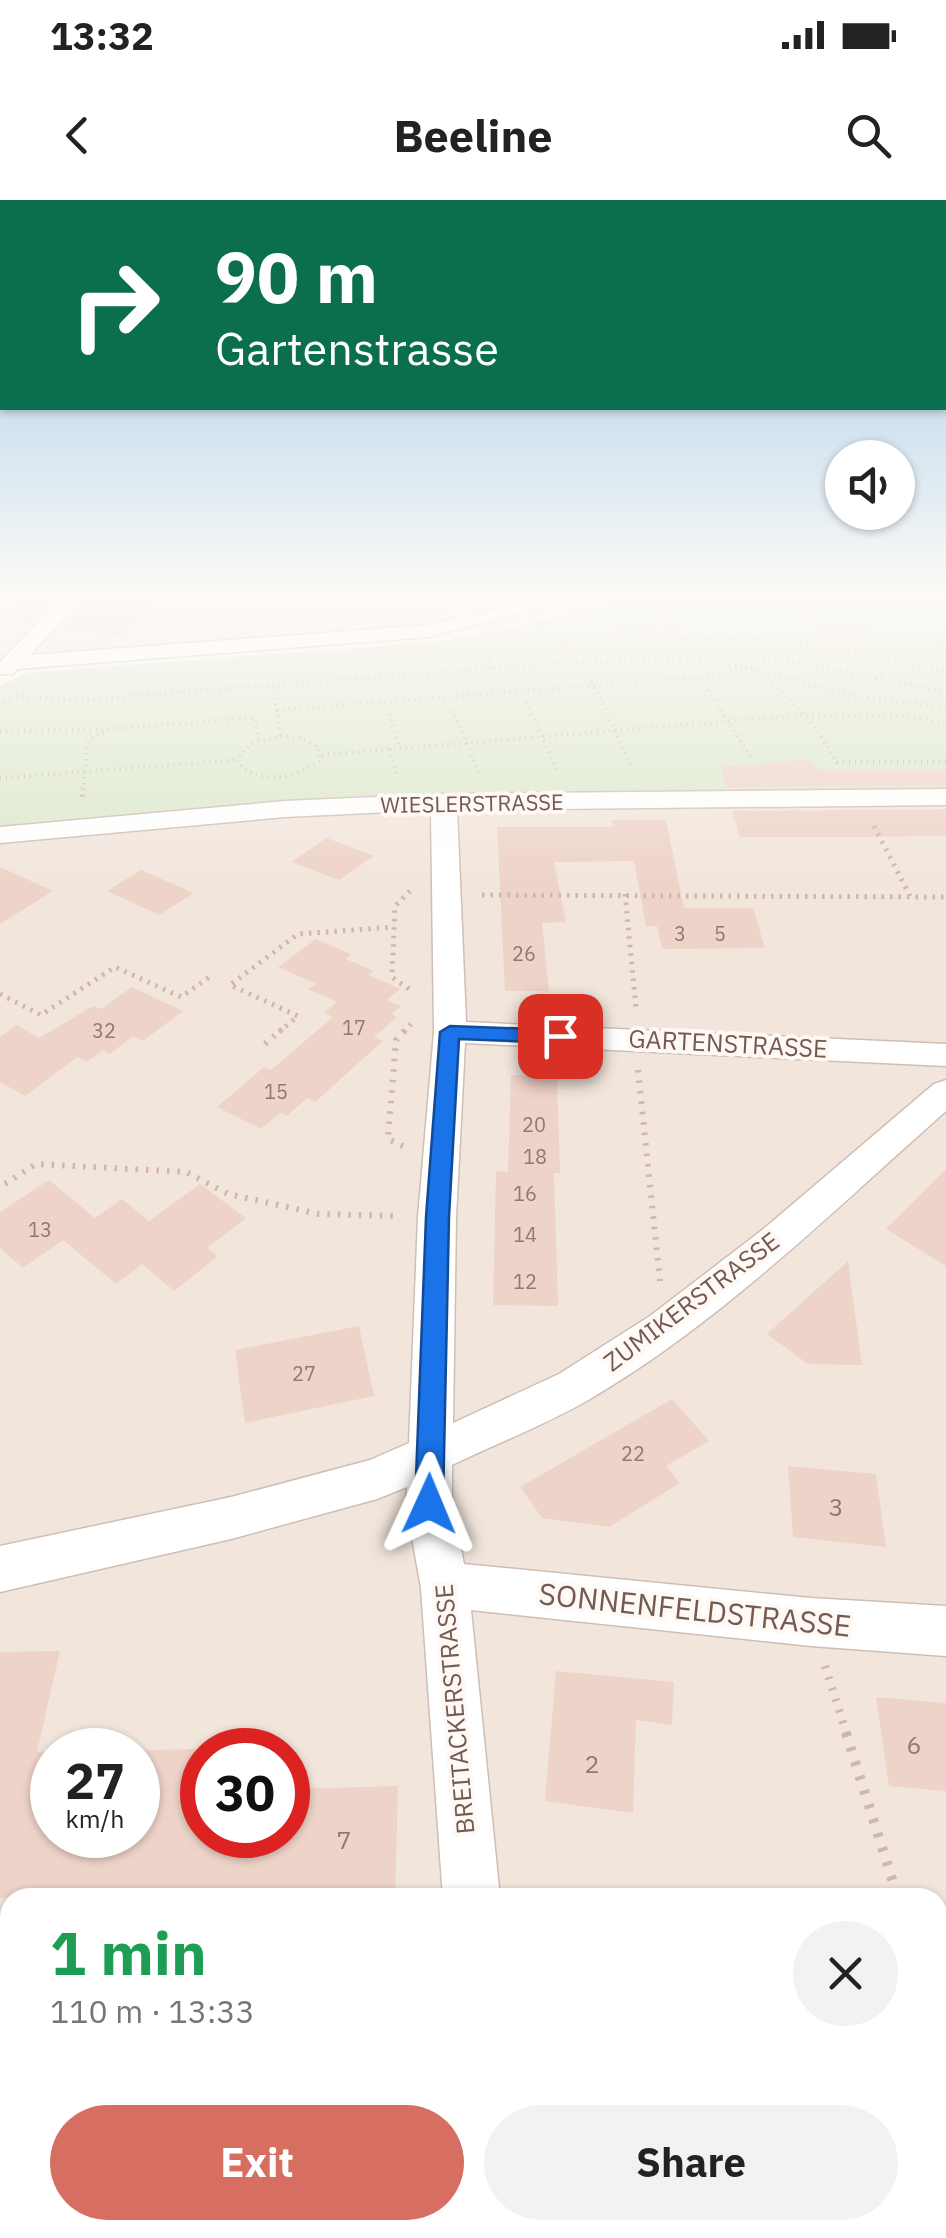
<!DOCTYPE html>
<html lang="en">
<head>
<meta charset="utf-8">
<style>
	body { margin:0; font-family:"IBM Plex Sans",sans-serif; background:#f2f2f2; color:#222; height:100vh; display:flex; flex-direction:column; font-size:38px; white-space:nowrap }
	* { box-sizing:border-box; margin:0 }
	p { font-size:32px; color:#767676 }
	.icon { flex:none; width:55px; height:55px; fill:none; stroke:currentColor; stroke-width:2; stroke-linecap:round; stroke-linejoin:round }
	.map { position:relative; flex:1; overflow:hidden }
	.side { position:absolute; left:0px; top:1688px; width:948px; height:352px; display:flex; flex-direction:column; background:#fff; border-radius:30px 30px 0 0; box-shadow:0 2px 8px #0004 }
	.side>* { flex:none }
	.guide { position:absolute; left:0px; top:0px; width:948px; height:210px; box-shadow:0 2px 8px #0004; background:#0b6e4f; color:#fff; overflow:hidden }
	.buttons { position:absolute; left:825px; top:240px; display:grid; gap:20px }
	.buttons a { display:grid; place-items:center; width:90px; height:90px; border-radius:50%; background:#fff; box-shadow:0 2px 8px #0004; font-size:50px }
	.speed { position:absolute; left:30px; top:1528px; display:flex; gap:20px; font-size:50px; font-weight:700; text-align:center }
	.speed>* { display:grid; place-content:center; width:130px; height:130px; border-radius:50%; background:#fff; box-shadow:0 2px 8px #0004; line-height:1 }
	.speed small { font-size:25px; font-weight:400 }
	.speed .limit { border:15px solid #d22; background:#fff; color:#111 }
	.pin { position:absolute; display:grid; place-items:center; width:85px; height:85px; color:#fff; margin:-42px; border-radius:20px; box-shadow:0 5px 15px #0006 }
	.me { position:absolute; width:110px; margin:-55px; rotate:1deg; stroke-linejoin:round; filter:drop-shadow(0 0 8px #0008) }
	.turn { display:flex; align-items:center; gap:35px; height:210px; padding:0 50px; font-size:45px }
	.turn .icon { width:130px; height:130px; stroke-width:2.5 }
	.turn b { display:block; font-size:70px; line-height:85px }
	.round { display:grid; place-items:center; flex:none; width:105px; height:105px; border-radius:52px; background:#f2f2f2 }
	.headline { display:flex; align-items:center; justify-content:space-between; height:170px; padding:0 50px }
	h1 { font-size:60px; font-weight:800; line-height:75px; color:#1e9e55 }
	.cta { display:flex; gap:20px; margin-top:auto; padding:20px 50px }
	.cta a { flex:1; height:115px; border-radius:60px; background:#d66e61; color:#fff; font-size:40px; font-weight:800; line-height:115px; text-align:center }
	.cta a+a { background:#f2f2f2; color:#222 }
	.status { display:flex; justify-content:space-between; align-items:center; height:70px; padding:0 50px; background:#fff; direction:ltr }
	.status svg { height:28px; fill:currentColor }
	header { display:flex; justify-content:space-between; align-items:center; height:130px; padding:0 50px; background:#fff; font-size:45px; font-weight:800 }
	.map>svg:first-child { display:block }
	.residential { fill:#f2e6dc; fill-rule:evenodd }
	.green { fill:#dbe8cc }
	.building { fill:#eed3c8 }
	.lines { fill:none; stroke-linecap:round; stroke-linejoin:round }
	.minor-casing { stroke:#cfbeb6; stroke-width:3 }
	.path-far4 { stroke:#d3b6aa; stroke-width:4; stroke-dasharray:1 5; stroke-linecap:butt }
	.path-far3 { stroke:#d3b6aa; stroke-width:5; stroke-dasharray:2.5 6; stroke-linecap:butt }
	.path-far2 { stroke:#d3b6aa; stroke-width:6; stroke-dasharray:2.5 8; stroke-linecap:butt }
	.path-far1 { stroke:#d3b6aa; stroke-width:8; stroke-dasharray:2.5 9; stroke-linecap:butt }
	.path { stroke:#d3b6aa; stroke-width:10; stroke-dasharray:4 11; stroke-linecap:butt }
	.minor { fill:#fff; fill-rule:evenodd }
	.route { fill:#1a73e8; stroke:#114b97; stroke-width:2.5 }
	.labels { text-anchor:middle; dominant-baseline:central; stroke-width:8; stroke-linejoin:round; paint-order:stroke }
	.number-label { font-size:20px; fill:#937870 }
	.far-street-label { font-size:22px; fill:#755a52; stroke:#fef9f4 }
	.street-label { font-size:25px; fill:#755a52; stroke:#fef9f4 }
	.near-number-label { font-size:25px; fill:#937870 }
	.near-street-label { font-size:30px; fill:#755a52; stroke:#fef9f4 }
</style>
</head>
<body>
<div class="status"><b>13:32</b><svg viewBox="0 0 49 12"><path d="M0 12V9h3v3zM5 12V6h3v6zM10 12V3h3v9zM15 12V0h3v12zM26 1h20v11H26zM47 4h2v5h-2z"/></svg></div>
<header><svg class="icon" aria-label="back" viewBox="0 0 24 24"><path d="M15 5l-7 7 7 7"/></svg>Beeline<svg class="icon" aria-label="search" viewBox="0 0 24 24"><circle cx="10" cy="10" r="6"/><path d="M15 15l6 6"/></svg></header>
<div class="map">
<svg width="946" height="2038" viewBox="0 0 946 2038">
	<rect width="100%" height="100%" fill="#fbf4ed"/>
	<path class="residential" d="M0 399H565L429 430 11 463 0 472Z
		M946 597V2038H0V635L285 609ZM52 1550H138V1635H52ZM202 1550H288V1635H202ZM10 1698H938V2030H10Z"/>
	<path class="green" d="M618 399H946V597L444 602 0 635V486L26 473 439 442 529 425Z"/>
	<path class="building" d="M19 399H55L30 426 18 424Z
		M87 399H161L122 436 60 429Z
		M809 559 817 569H946V585L726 587 720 567Z
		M946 609V636L853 637H740L732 611Z
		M611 620H666L684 708H753L765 748 662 749 657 726H646L634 661 554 662 566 722 542 723 549 791H505L497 627H613Z
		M327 638 374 656 339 680 291 662Z
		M0 667 53 691 0 724Z
		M141 670 194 693 159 715 107 691Z
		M316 739 351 754 346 759 374 771 369 775 400 789 387 800 401 806 391 814 397 817 374 837 383 841 315 902 307 898 287 916 280 913 261 929 217 907 264 867 271 870 333 817 324 813 337 802 308 789 316 784 278 767Z
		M132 787 183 811 143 841 133 836 110 854 103 850 87 862 77 857 25 896 0 882V837L17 825 39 838 93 806 101 809Z
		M511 875 557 876 560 973H554L558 1106 493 1105 496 971 508 972Z
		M946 969V1066L886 1029Z
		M49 980 95 1018 122 999 149 1021 200 984 246 1018 207 1048 218 1056 174 1091 142 1064 116 1084 63 1040 23 1068 0 1048V1012Z
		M848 1061 862 1165 808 1164 767 1134Z
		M359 1126 374 1196 245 1223 235 1150Z
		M672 1199 709 1241 666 1266 680 1283 609 1327 542 1318 520 1287Z
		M788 1266 876 1274 886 1347 793 1337Z
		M60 1451 37 1552H52V1635H138V1550L202 1549V1635H288V1589L398 1586 395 1698H311V1688L0 1698V1452Z
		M556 1471 674 1482 672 1525 636 1520 633 1613 545 1601Z
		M876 1497 946 1503V1591L889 1586Z"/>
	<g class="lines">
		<defs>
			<path id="minor" d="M61 399H83L30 455 429 425 455 419 446 410 419 399H452L473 415 538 399H575L429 437 17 469 13 474H0V462Z
				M946 589V605L457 610 466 822 946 844V866L465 843 456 1017 453 1223 559 1174 650 1116 761 1031 934 884 946 880V911C833 1011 721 1122 590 1199 547 1224 498 1243 452 1265V1304L464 1364 811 1398 946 1406V1456L811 1446 471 1410 500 1698H443L421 1388 406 1304 407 1287 377 1299 231 1339 0 1392V1346L231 1297 370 1260 409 1243 418 1017 434 832 431 610 285 617 0 643V627L285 601 444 594Z
				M468 2030H534V2038H468Z"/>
		</defs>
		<use href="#minor" class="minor-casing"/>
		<path class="path-far4" d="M585 418 772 416 946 446
			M664 419 671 422 680 460C698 461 717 460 735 465 777 477 823 528 838 568
			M812 423 822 399
			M845 429 860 399
			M541 432C591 455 608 522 632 568
			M563 442 639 430 683 438H769L946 470
			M486 445 493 469
			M745 467 854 496 946 507
			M877 478 890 460
			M272 485 579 462 680 460
			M708 490 752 560
			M16 496 71 501 272 485 277 510 717 476 754 458 779 459 946 492
			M526 503 557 569
			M0 507 12 497
			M277 510 281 536
			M453 510 479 574
			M390 514 399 548
			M0 531 104 530
			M281 536 298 537 317 546 320 561C298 577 254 588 237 560L249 545Z
			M390 549 397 577
			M322 555 806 515H901L946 524
			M837 562H946
			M0 578 237 560
			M83 590 88 541 109 529 254 518 259 541"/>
		<path class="path-far3" d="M82 597 83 588
			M874 626 910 696
			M410 691 395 706 392 777 413 792
			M625 694 636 808
			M482 695 946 697
			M0 794 41 815 115 767 181 797 211 776
			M279 832 298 816 230 785 298 734 394 727
			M404 832 411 824"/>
		<path class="path-far2" d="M265 844 282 829
			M638 870 660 1081
			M403 946 388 939 396 840 406 829
			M5 984 36 964 186 972 228 994 319 1014 396 1016"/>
		<path class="path-far1" d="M825 1466 847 1535"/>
		<path class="path" d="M846 1533 898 1698"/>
		<use href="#minor" class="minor"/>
	</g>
	<linearGradient id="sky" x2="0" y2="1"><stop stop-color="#99c6e6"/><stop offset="0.58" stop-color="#fdfaf7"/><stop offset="1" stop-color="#fdfaf7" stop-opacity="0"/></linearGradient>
	<rect width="946" height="685" fill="url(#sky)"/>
	<path class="route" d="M450 826 560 830 570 836 560 843 459 839 449 1017 443 1304 439 1313 429 1317 419 1313 415 1304 426 1017 440 832Z"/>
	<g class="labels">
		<g class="number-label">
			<text x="680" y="733">3</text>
			<text x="720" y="733">5</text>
			<text x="524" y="753">26</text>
			<text x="354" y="827">17</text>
			<text x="104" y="830">32</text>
			<text x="276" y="891">15</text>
			<text x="534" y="924">20</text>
			<text x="535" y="956">18</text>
			<text x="525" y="993">16</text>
			<text x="40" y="1029">13</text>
			<text x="525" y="1034">14</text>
			<text x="525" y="1081">12</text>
			<text x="304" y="1173">27</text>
			<text x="633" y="1253">22</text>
		</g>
		<g class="far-street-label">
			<text transform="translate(472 603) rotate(-1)">WIESLERSTRASSE</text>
		</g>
		<g class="street-label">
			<text transform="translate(728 843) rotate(3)">GARTENSTRASSE</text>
			<text transform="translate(691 1101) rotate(-37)">ZUMIKERSTRASSE</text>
			<text transform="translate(454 1509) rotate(-95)">BREITACKERSTRASSE</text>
		</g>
		<g class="near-number-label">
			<text x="836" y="1306">3</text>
			<text x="914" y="1544">6</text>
			<text x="592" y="1563">2</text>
			<text x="344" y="1639">7</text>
		</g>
		<g class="near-street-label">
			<text transform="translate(695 1409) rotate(6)">SONNENFELDSTRASSE</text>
		</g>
	</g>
</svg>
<div class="buttons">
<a><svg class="icon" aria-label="sound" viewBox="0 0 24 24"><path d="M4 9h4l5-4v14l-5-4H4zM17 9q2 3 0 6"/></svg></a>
</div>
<div class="speed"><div>27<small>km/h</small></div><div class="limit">30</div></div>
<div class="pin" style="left:560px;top:836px;background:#d93025"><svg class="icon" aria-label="arrive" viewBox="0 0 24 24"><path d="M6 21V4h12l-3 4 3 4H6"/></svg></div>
<svg class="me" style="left:429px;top:1304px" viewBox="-20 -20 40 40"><path d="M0-17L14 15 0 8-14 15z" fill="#1a73e8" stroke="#fff" stroke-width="4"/></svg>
<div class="guide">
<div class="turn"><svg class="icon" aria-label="right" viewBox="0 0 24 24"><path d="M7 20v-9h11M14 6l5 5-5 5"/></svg><div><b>90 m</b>Gartenstrasse</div></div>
</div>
<section class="side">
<div class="headline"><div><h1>1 min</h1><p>110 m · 13:33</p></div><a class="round"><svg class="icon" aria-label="close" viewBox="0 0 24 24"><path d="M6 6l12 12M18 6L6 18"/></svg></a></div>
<div class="cta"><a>Exit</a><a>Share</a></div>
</section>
</div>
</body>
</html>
